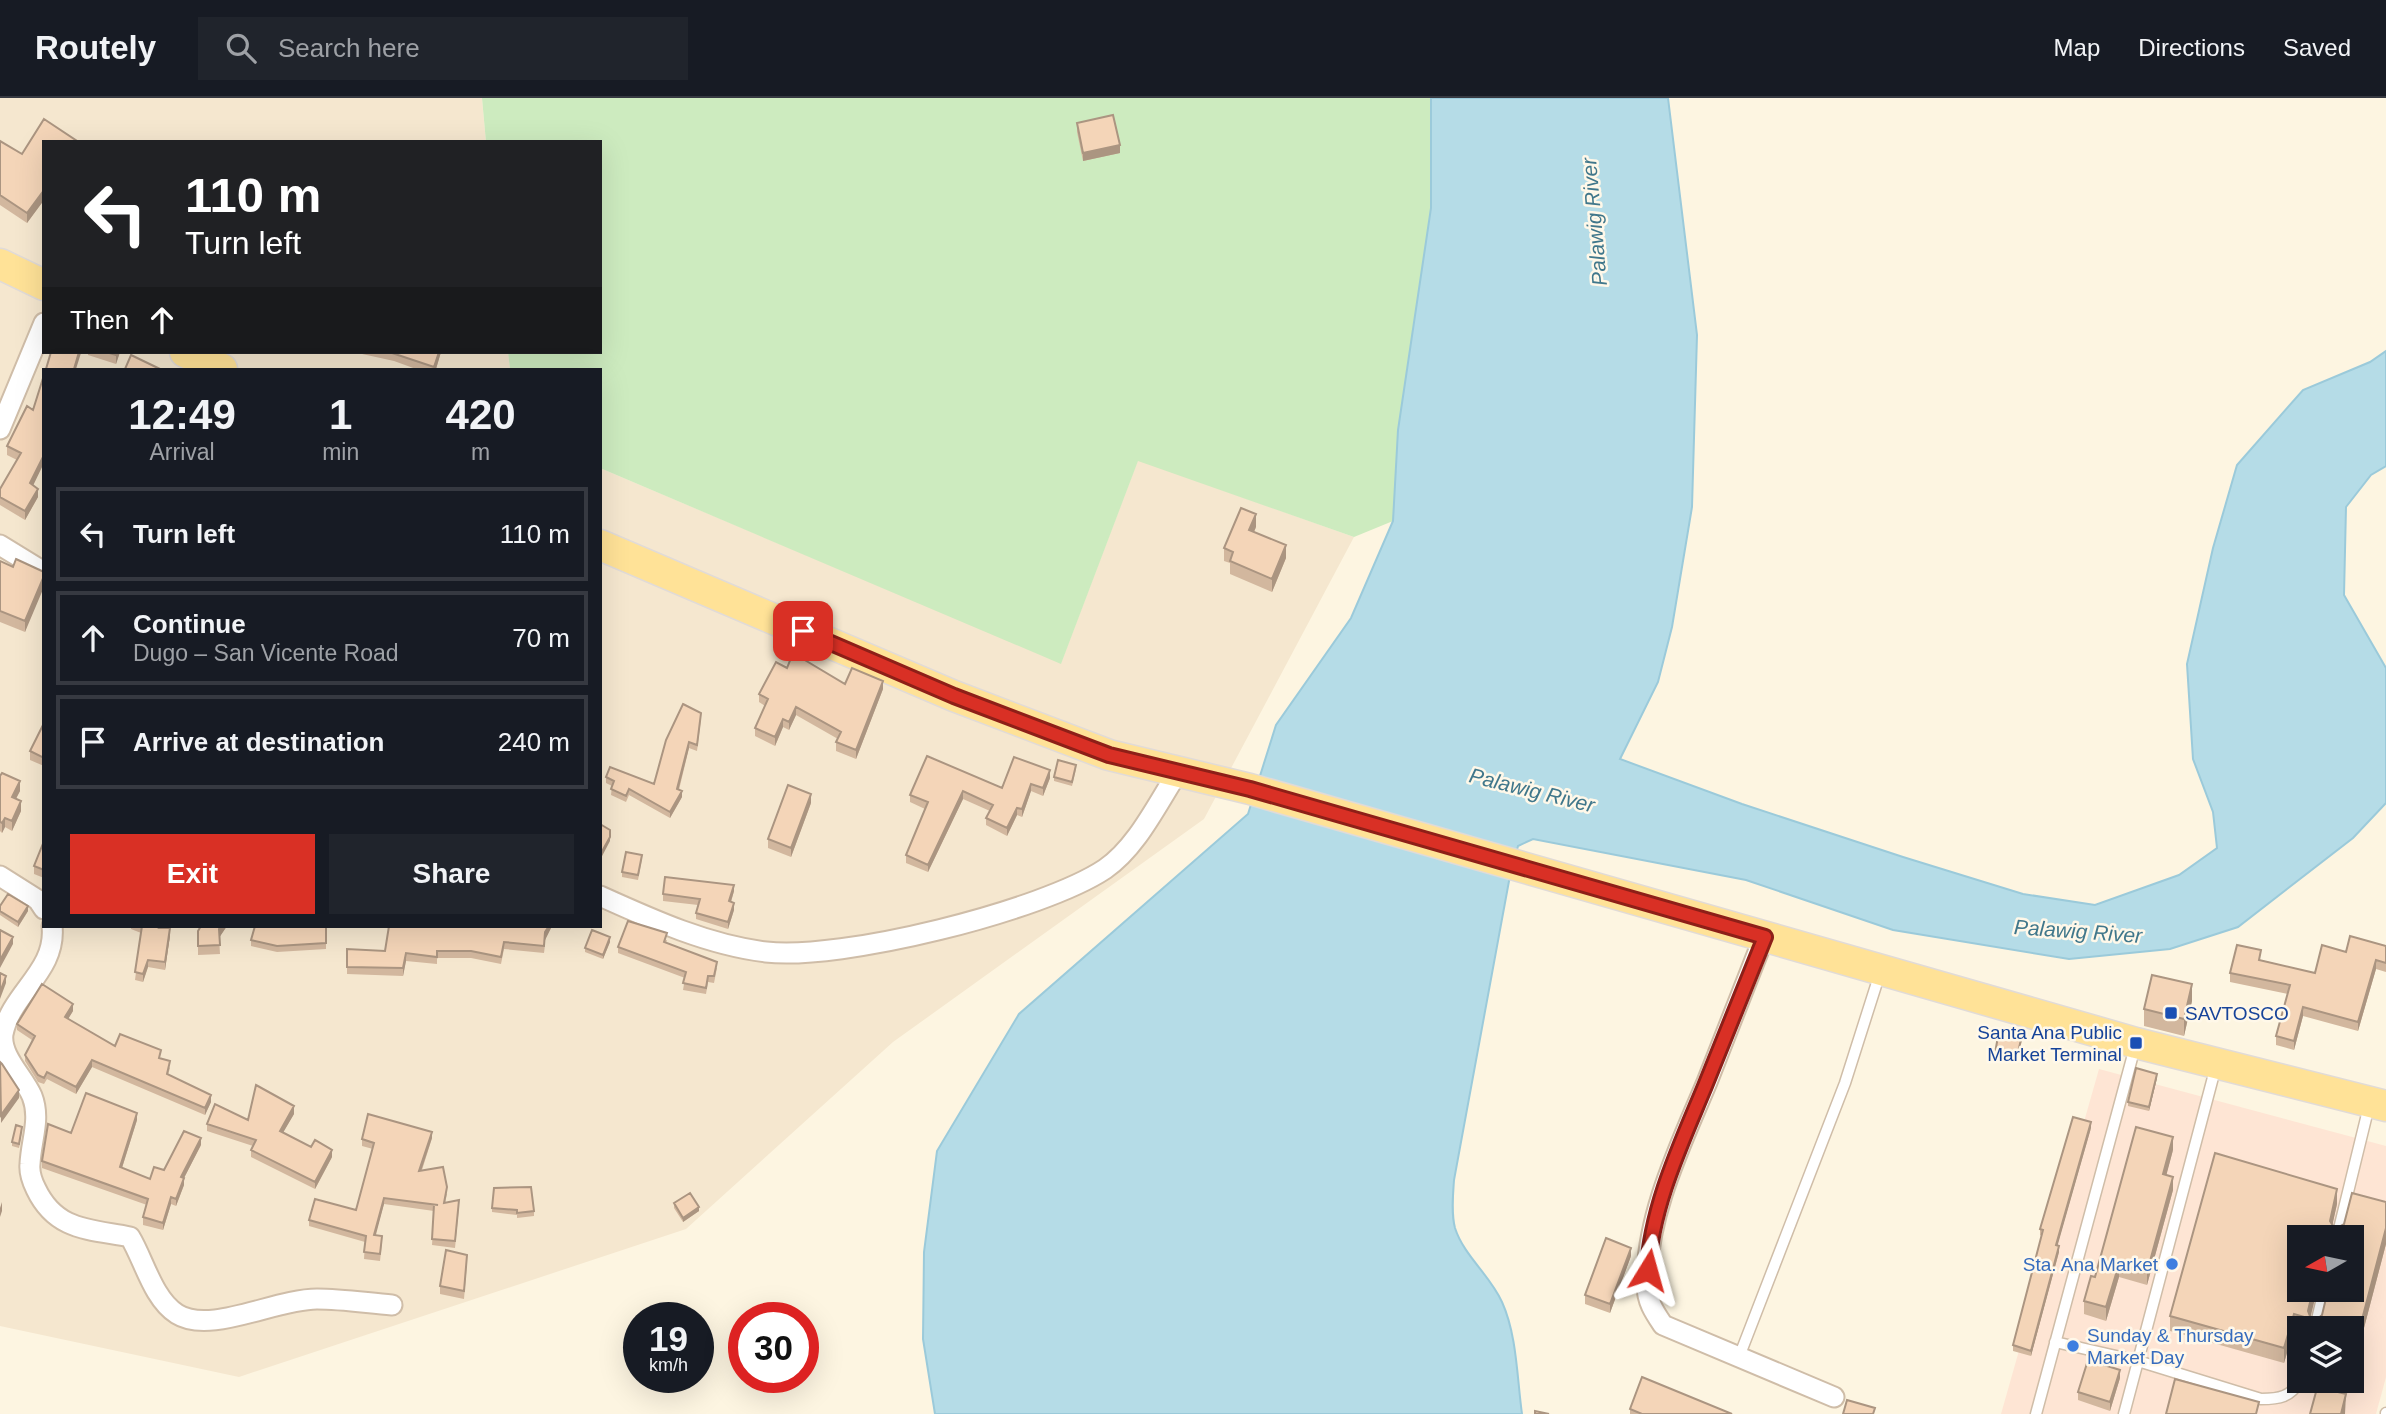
<!DOCTYPE html>
<html lang="en">
<head>
<meta charset="utf-8">
<style>
	body { margin:0; font-family:Helvetica,sans-serif; background:#20242c; color:#f1f3f6; height:100vh; display:flex; flex-direction:column; font-size:26px; white-space:nowrap }
	* { box-sizing:border-box; margin:0 }
	p { font-size:23px; color:#9ea1a6 }
	.icon { flex:none; width:38px; height:38px; fill:none; stroke:currentColor; stroke-width:2; stroke-linecap:round; stroke-linejoin:round }
	.map { position:relative; flex:1; overflow:hidden }
	.sheet { position:absolute; left:42px; top:270px; width:560px; height:560px; display:flex; flex-direction:column; background:#171b24; border-radius:0px; box-shadow:0 7px 28px #0002 }
	.sheet>* { flex:none }
	.top-card { position:absolute; left:42px; top:42px; width:560px; height:214px; border-radius:0px; box-shadow:0 7px 28px #0002; background:#202124; color:#fff; overflow:hidden }
	.needle { width:46px; rotate:261deg }
	.tools { position:absolute; left:2287px; top:1127px; display:grid; gap:14px }
	.tools a { display:grid; place-items:center; width:77px; height:77px; border-radius:0px; background:#171b24; box-shadow:0 7px 28px #0002; font-size:35px }
	.speed { position:absolute; left:623px; top:1204px; display:flex; gap:14px; font-size:35px; font-weight:700; text-align:center }
	.speed>* { display:grid; place-content:center; width:91px; height:91px; border-radius:50%; background:#171b24; box-shadow:0 7px 28px #0002; line-height:1 }
	.speed small { font-size:18px; font-weight:400 }
	.speed .limit { border:10px solid #d22; background:#fff; color:#111 }
	.pin { position:absolute; display:grid; place-items:center; width:60px; height:60px; color:#fff; margin:-30px; border-radius:14px; box-shadow:0 4px 10px #0006 }
	.me { position:absolute; width:77px; margin:-38px; rotate:8deg; stroke-linejoin:round; filter:drop-shadow(0 0 5px #0008) }
	.turn { display:flex; align-items:center; gap:24px; height:147px; padding:0 28px; font-size:32px }
	.turn .icon { width:91px; height:91px; stroke-width:2.5 }
	.turn b { display:block; font-size:49px; line-height:60px }
	.then { display:flex; align-items:center; height:66px; padding:0 28px; background:#0003; gap:14px; font-size:26px }
	.eta { display:flex; justify-content:space-evenly; align-items:center; height:119px; text-align:center }
	.eta b { font-size:42px; font-weight:700; line-height:49px }
	.cta { display:flex; gap:14px; margin-top:auto; padding:14px 28px }
	.cta a { flex:1; height:80px; border-radius:0px; background:#d93025; color:#fff; font-size:28px; font-weight:700; line-height:80px; text-align:center }
	.cta a+a { background:#20242c; color:#f1f3f6 }
	ul { padding:0; list-style:none }
	li { display:flex; align-items:center; gap:21px; height:94px; margin:0 14px 10px; padding:0 14px; border:4px solid #363941; border-radius:0px }
	li div { flex:1 }
	li b { display:block; font-size:26px }
	li em { font-style:normal }
	header { display:flex; align-items:center; gap:42px; box-sizing:border-box; height:98px; padding:0 35px; background:#171b24; border-bottom:2px solid #363941 }
	header strong { font-size:33px }
	nav { display:flex; gap:38px; margin-inline-start:auto; font-size:24px }
	.search { width:490px; height:63px; background:#20242c; display:flex; align-items:center; gap:18px; box-sizing:border-box; padding:0 24px; border-radius:0px; color:#9ea1a6; font-size:26px }
	.map>svg:first-child { display:block }
	.residential { fill:#f5e7cf }
	.commercial { fill:#fee5d4; fill-rule:evenodd }
	.green { fill:#cdebbf }
	.water { fill:#b5dce7; stroke:#9bcada; stroke-width:2 }
	.lines { fill:none; stroke-linecap:round; stroke-linejoin:round }
	.service-casing { stroke:#cfbda8; stroke-width:13 }
	.minor-casing { stroke:#cfbda8; stroke-width:23 }
	.primary-casing { stroke:#e1dbd7; stroke-width:33 }
	.service { stroke:#fff; stroke-width:10 }
	.minor { stroke:#fff; stroke-width:19 }
	.primary { stroke:#ffe297; stroke-width:30 }
	.wall { fill:#d2b79e }
	.shaded-wall { fill:#ab9581 }
	.building { fill:#f4d5b8; stroke:#ab9581; stroke-width:2 }
	.route-casing { stroke:#8d1f18; stroke-width:18 }
	.route { stroke:#d93025; stroke-width:12 }
	.transit-dot { fill:#1a4fb4; stroke:#fff8e9; stroke-width:2.5 }
	.shop-dot { fill:#3f7fe0; stroke:#fff8e9; stroke-width:2.5 }
	.labels { text-anchor:middle; dominant-baseline:central; stroke-width:5; stroke-linejoin:round; paint-order:stroke }
	.transit-label { font-size:19px; fill:#164399; stroke:#fff8e9; text-anchor:start }
	.shop-label { font-size:19px; fill:#366cbe; stroke:#fff8e9; text-anchor:end }
	.water-label { font-size:21px; font-style:italic; fill:#40778b; stroke:#fff8e9 }
</style>
</head>
<body>
<header>
<strong>Routely</strong>
<div class="search"><svg class="icon" aria-label="search" viewBox="0 0 24 24"><circle cx="10" cy="10" r="6"/><path d="M15 15l6 6"/></svg>Search here</div>
<nav><a>Map</a><a>Directions</a><a>Saved</a></nav>
</header>
<div class="map">
<svg width="2386" height="1316" viewBox="0 0 2386 1316">
	<rect width="100%" height="100%" fill="#fdf5e1"/>
	<path class="residential" d="M0 0H482L486 44H44V254H508L510 271H44V828H600V370L1061 565 1138 362 1354 439 1204 721 893 944 686 1131 239 1279 0 1228Z"/>
	<path class="commercial" d="M2099 971 2386 1048V1279L2376 1316H2001ZM2300 1139H2352V1192H2300ZM2300 1230H2352V1283H2300Z"/>
	<path class="green" d="M482 0H1431V110L1398 332 1393 423 1354 439 1138 363 1061 566 600 370V271H510L508 254H600V44H486Z"/>
	<path class="water" d="M1431 0H1668L1697 237 1692 409 1672 529 1658 584 1620 661 1742 706 1903 759 2023 796 2095 807 2179 777 2217 750 2213 714 2193 661 2187 566 2213 450 2237 367 2303 292 2370 264 2386 253V368L2371 377 2346 409 2344 497 2386 570V705L2353 740 2238 829 2170 851 2069 861 1893 832 1746 782 1533 741 1518 748 1509 783 1454 1082C1453 1097 1451 1115 1455 1130 1464 1158 1490 1177 1502 1204 1517 1237 1517 1280 1522 1316H935L923 1241 924 1154 937 1053 1019 916 1248 716 1276 627 1351 520 1393 423 1398 332 1431 110Z"/>
	<g class="lines">
		<defs>
			<path id="service" d="M2337 1139 2369 1008
				M2315 1230 2324 1192
				M2055 1244 2138 1263 2261 1301C2280 1301 2290 1299 2300 1283
				M1739 1259 1845 985 1880 875
				M2036 1316 2135 949
				M2124 1316 2216 968
				M2386 1316V1315"/>
			<path id="minor" d="M0 331 44 225
				M0 447 44 474
				M0 778 38 802 44 811
				M600 798C653 822 708 847 766 854 840 863 1042 813 1105 771 1137 749 1157 706 1178 674
				M52 828C57 873 11 895 3 936 0 958 24 979 32 998 41 1021 31 1042 30 1066 29 1075 32 1083 36 1091 56 1133 89 1131 130 1139 144 1162 153 1201 177 1216 210 1237 275 1201 317 1201 342 1201 367 1205 392 1207
				M1764 839C1745 888 1726 936 1707 984 1681 1046 1645 1119 1647 1188 1647 1204 1655 1215 1663 1227L1834 1299"/>
			<path id="primary" d="M0 166 44 187
				M185 254 222 271
				M600 447 954 598 1109 657 1250 691 2136 945 2386 1008"/>
		</defs>
		<use href="#service" class="service-casing"/>
		<use href="#minor" class="minor-casing"/>
		<use href="#primary" class="primary-casing"/>
		<use href="#service" class="service"/>
		<use href="#minor" class="minor"/>
		<use href="#primary" class="primary"/>
	</g>
	<path class="wall" d="M44 21 77 43V44H44V102L27 125 0 107V43L22 56Z
		M1077 25 1120 55 1083 63 1077 34Z
		M88 254H120L116 266 88 257Z
		M353 254H441L436 271H438H416L394 263Z
		M27 308 33 387 38 399 25 422 0 407V391L17 362 7 357V348Z
		M1256 429 1254 434 1286 460 1272 494 1230 476V465L1224 463V450Z
		M0 463 13 469 44 474 25 534 0 524Z
		M787 570 845 586 883 591 856 661 836 653V644L838 641 796 617 789 632 783 629 775 648 755 638V630L765 608 759 604V596Z
		M701 621 697 653 689 650 679 692 682 699 670 720 629 697 626 704 611 697 612 688 606 685V679L654 686Z
		M44 625V668L30 662V653Z
		M1076 671 1072 688 1054 683V679Z
		M0 678 20 693 16 701 21 713 12 733 5 729 2 735 0 733Z
		M1050 680 1043 698 1031 693 1022 719 1017 717 1007 738 986 727V720L990 713 963 701 928 774 906 765V757L925 711 910 704V697L1002 690Z
		M811 705 791 759 768 750V741Z
		M44 743V780L34 776V768Z
		M642 761 638 782 622 779V774Z
		M734 793 731 804 734 812 728 831 696 821V815L698 807 663 803V796Z
		M0 808 28 813 18 829 0 817Z
		M131 828H163L162 830 170 838 165 872 148 869 143 884 135 882 141 835 131 831Z
		M201 828H227L219 839 220 856 198 857V833Z
		M326 828V851L277 854 251 848V842Z
		M389 828H552L545 842 544 855 504 851 501 866 471 860H437V866L406 863 403 878 347 876V851L385 853Z
		M667 842 666 845 717 870 714 885 708 884 706 896 683 892 685 880 618 855V849Z
		M610 844 603 861 585 854V850Z
		M2386 848V874L2376 871 2358 933 2303 918 2294 952 2276 947V938L2288 896 2230 884V875L2261 862 2315 875 2346 854Z
		M2192 903 2184 938 2144 928V911Z
		M73 913 68 921 115 948 160 960 170 970 168 977 211 1004 205 1017 92 969 76 996 47 981 44 986 38 984 25 963V957L32 942 17 932V926Z
		M2022 942 2017 963 1995 959V955Z
		M2157 980 2149 1013 2128 1008V1004Z
		M294 1016 283 1034 311 1049 332 1059 315 1091 251 1059V1052L253 1048 207 1033V1026L248 1022Z
		M137 1022 122 1070 150 1081 164 1072 201 1047 184 1080V1087L176 1108 171 1106 163 1132 143 1127V1119L147 1107 42 1070V1063L71 1035Z
		M2091 1030 2057 1148 2059 1154 2031 1258 2013 1253V1247L2042 1138 2040 1137V1131Z
		M22 1033 19 1050 12 1048V1044Z
		M432 1040 422 1072 447 1096 445 1105 459 1109 455 1150 432 1147 434 1113 384 1106 375 1137 382 1145 380 1163 364 1161 365 1144 309 1128V1122L356 1112 373 1051 362 1048V1041Z
		M2173 1052 2166 1077 2173 1092 2147 1187 2119 1179 2106 1223 2084 1216V1203L2095 1179Z
		M2386 1104V1146L2359 1249 2352 1247V1230H2316V1222L2352 1192 2300 1139 2317 1192 2310 1219 2311 1230H2300V1233L2294 1231 2284 1265 2170 1233V1218L2337 1106 2332 1127 2335 1131Z
		M674 1105 699 1113 683 1124 674 1110Z
		M492 1110 534 1113V1118L517 1120V1117L492 1114Z
		M1631 1158 1610 1215 1585 1206V1197Z
		M467 1165 464 1201 440 1196V1188Z
		M2120 1280 2110 1313 2078 1302V1294Z
		M1630 1311 1732 1316H1630Z"/>
	<path class="shaded-wall" d="M1120 47V55L1083 63V55Z
		M44 92V102L27 125V115Z
		M79 254H81V255L76 271H74Z
		M117 254H120L116 266V257Z
		M439 254H441L436 271H434Z
		M44 357V365L30 394V385Z
		M38 391V399L25 422V413Z
		M1256 416V429L1249 445V432Z
		M1286 447V460L1272 494V481Z
		M44 478V489L25 534V523Z
		M883 583V591L856 661V652Z
		M796 609V617L789 632V624Z
		M783 621V629L775 648V639Z
		M689 644V650L677 697V691Z
		M1050 672V680L1043 698V690Z
		M20 683V693L12 708V699Z
		M1031 686V693L1022 719V711Z
		M682 693V699L670 720V714Z
		M963 693V701L928 774V767Z
		M811 696V705L791 759V750Z
		M21 703V713L12 733V723Z
		M1017 710V717L1007 738V730Z
		M5 720V729L2 735V725Z
		M610 739V743L600 762V757Z
		M734 787V793L729 810V803Z
		M734 805V812L728 831V824Z
		M28 808V813L18 829V824Z
		M221 828H227L219 840V831Z
		M549 828H552L545 842 544 855 545 834Z
		M170 830V838L165 872V864Z
		M13 839V846L0 870V862Z
		M610 839V844L603 861V857Z
		M406 855V863L403 878V870Z
		M148 862V869L143 884V876Z
		M2376 862V871L2358 933V924Z
		M6 878V885L0 901V894Z
		M2192 886V903L2184 938V921Z
		M73 906V913L65 926V919Z
		M2303 909V918L2294 952V943Z
		M92 962V969L76 996V989Z
		M2157 976V980L2149 1013V1009Z
		M19 992V1000L1 1025V1017Z
		M211 997V1004L205 1017V1010Z
		M294 1008V1016L280 1040V1033Z
		M137 1015V1022L120 1076V1069Z
		M2091 1024V1030L2056 1153V1147Z
		M432 1034V1040L419 1079V1073Z
		M2173 1039V1052L2163 1090V1076Z
		M201 1040V1047L184 1080V1087L176 1108V1101L181 1079Z
		M332 1052V1059L315 1091V1084Z
		M2173 1079V1092L2147 1187V1174Z
		M2337 1091V1106L2330 1138V1123Z
		M171 1099V1106L163 1132V1125Z
		M384 1100V1106L374 1144V1137Z
		M2 1104V1113L0 1119V1110Z
		M699 1109V1113L683 1124V1120Z
		M2386 1130V1146L2359 1249V1233Z
		M2059 1148V1154L2031 1258V1253Z
		M1631 1150V1158L1610 1215V1206Z
		M2119 1166V1179L2106 1223V1209Z
		M2313 1192H2317L2310 1221 2308 1213Z
		M2294 1216V1231L2284 1265V1250Z
		M2120 1272V1280L2110 1313V1304Z
		M2337 1283H2341L2334 1308V1293Z
		M2346 1296 2345 1316H2341Z"/>
	<path class="building" d="M1113 17 1120 47 1083 55 1077 25Z
		M44 21 77 43 76 44H44V92L27 115 0 97V43L22 56Z
		M51 254H79L74 271H46Z
		M106 254H117L116 257Z
		M389 254H439L434 269Z
		M131 257 160 271H125Z
		M44 277V357L30 385 38 391 25 413 0 399V391L21 355 7 348 27 308 33 312Z
		M1241 410 1256 416 1249 432 1286 447 1272 481 1230 463 1233 454 1224 450Z
		M16 461 44 474V478L25 523 0 513V463L13 469Z
		M793 555 845 586 852 570 883 583 856 652 836 644 841 634 796 609 789 624 783 621 775 639 755 630 768 601 759 596 776 564 787 570Z
		M683 606 701 615 697 647 689 644 677 691 682 693 670 714 629 691 626 698 611 691 614 683 606 679 610 669 654 686 666 642Z
		M44 625V660L30 653Z
		M927 658 1002 690 1014 659 1050 672 1043 690 1031 686 1022 711 1017 710 1007 730 986 720 993 707 963 693 928 767 906 757 928 704 910 697Z
		M1058 662 1076 667 1072 684 1054 679Z
		M2 675 20 683 12 699 21 703 12 723 5 720 2 725 0 724V678Z
		M788 687 811 696 791 750 768 741Z
		M600 726 610 732V739L600 757Z
		M44 743V772L34 768Z
		M626 754 642 757 638 777 622 774Z
		M665 779 734 787 729 803 734 805 728 824 696 815 700 801 663 796Z
		M8 796 28 808 18 824 0 813V808Z
		M628 823 667 835 664 844 717 864 714 878H708L706 890 683 885 686 874 618 849Z
		M142 828H160L159 830H170L165 864 148 862 143 876 135 874Z
		M201 828H221L219 831 220 847 198 848V833Z
		M255 828H326V845L277 848 251 842Z
		M389 828H549L545 834 544 848 504 844 501 859 471 853H437V859L406 855 403 870 347 869V851L385 853Z
		M0 832 13 839 0 862Z
		M592 832 610 839 603 857 585 850Z
		M2350 838 2386 848V865L2376 862 2358 924 2303 909 2294 943 2276 938 2290 887 2230 875 2237 847 2261 852 2259 862 2315 875 2322 847 2346 854Z
		M0 875 6 878 0 894Z
		M2152 877 2192 886 2184 921 2144 911Z
		M42 886 73 906 65 919 115 948 120 936 161 952 159 960 170 963 167 976 211 997 205 1010 92 962 76 989 47 974 44 980 38 977 25 957 35 938 17 926Z
		M1999 933 2022 937 2017 959 1995 955Z
		M0 964 2 966 19 992 1 1017Z
		M2136 970 2157 976 2149 1009 2128 1004Z
		M256 987 294 1008 280 1033 311 1049 315 1042 332 1052 315 1084 251 1052 256 1042 207 1026 215 1006 248 1022Z
		M86 995 137 1015 120 1069 150 1081 154 1069 164 1072 184 1033 201 1040 181 1079 184 1080 176 1101 171 1099 163 1125 143 1119 148 1101 42 1063 48 1026 71 1035Z
		M368 1016 432 1034 419 1073 443 1069 447 1089 444 1105 459 1102 455 1143 432 1141 434 1107H438L384 1100 374 1137 382 1138 380 1156 364 1154 366 1138 309 1122 315 1101 356 1112 374 1045 362 1041Z
		M2073 1019 2091 1024 2056 1147 2059 1148 2031 1253 2013 1247 2043 1132 2040 1131Z
		M16 1027 22 1029 19 1046 12 1044Z
		M2136 1029 2173 1039 2163 1076 2173 1079 2147 1174 2119 1166 2106 1209 2084 1203 2091 1178 2095 1179Z
		M2215 1055 2337 1091 2330 1123 2335 1131 2344 1126 2352 1095 2386 1104V1130L2359 1233 2352 1232V1230H2332L2333 1227 2316 1222 2322 1217 2328 1192H2352V1139H2300V1192H2313L2308 1213 2311 1221 2294 1216 2284 1250 2170 1218Z
		M531 1089 534 1113 517 1115V1112L492 1110 494 1090Z
		M690 1095 699 1109 683 1120 674 1105Z
		M1606 1140 1631 1150 1610 1206 1585 1197Z
		M446 1152 467 1157 464 1193 440 1188Z
		M2088 1262 2120 1272 2110 1304 2078 1294Z
		M1642 1279 1732 1316H1642L1630 1311Z
		M2175 1281 2259 1304 2256 1316H2166Z
		M2319 1283H2337L2334 1293 2346 1296 2341 1316H2310Z
		M1847 1302 1875 1310 1873 1316H1843Z
		M1535 1313 1549 1316H1535Z"/>
	<g class="lines">
		<defs>
			<path id="route" d="M803 533 954 598 1109 657 1250 691 1765 839C1745 889 1725 939 1705 988 1681 1046 1651 1109 1648 1172"/>
		</defs>
		<use href="#route" class="route-casing"/>
		<use href="#route" class="route"/>
	</g>
	<g class="transit-dot">
		<rect x="2164" y="908" width="14" height="14" rx="3.5"/>
		<rect x="2129" y="938" width="14" height="14" rx="3.5"/>
	</g>
	<g class="shop-dot">
		<circle cx="2172" cy="1166" r="7"/>
		<circle cx="2073" cy="1248" r="7"/>
	</g>
	<g class="labels">
		<g class="transit-label">
			<text x="2185" y="915">SAVTOSCO</text>
			<text x="2122" y="934" text-anchor="end">Santa Ana Public<tspan x="2122" dy="22">Market Terminal</tspan></text>
		</g>
		<g class="shop-label">
			<text x="2158" y="1166">Sta. Ana Market</text>
			<text x="2087" y="1237" text-anchor="start">Sunday &amp; Thursday<tspan x="2087" dy="22">Market Day</tspan></text>
		</g>
		<g class="water-label">
			<text transform="translate(1594 124) rotate(-95)">Palawig River</text>
			<text transform="translate(1532 692) rotate(14)">Palawig River</text>
			<text transform="translate(2078 833) rotate(4)">Palawig River</text>
		</g>
	</g>
</svg>
<div class="tools">
<a><svg class="needle" viewBox="-14 -14 28 28"><path d="M0-13l5 13h-10z" fill="#e53935"/><path d="M0 13l5-13h-10z" fill="#9ea1a6"/></svg></a>
<a><svg class="icon" aria-label="layers" viewBox="0 0 24 24"><path d="M12 4l9 5-9 5-9-5zM3 14l9 5 9-5"/></svg></a>
</div>
<div class="speed"><div>19<small>km/h</small></div><div class="limit">30</div></div>
<div class="pin" style="left:803px;top:533px;background:#d93025"><svg class="icon" aria-label="arrive" viewBox="0 0 24 24"><path d="M6 21V4h12l-3 4 3 4H6"/></svg></div>
<svg class="me" style="left:1648px;top:1172px" viewBox="-20 -20 40 40"><path d="M0-17L14 15 0 8-14 15z" fill="#d93025" stroke="#fff" stroke-width="4"/></svg>
<div class="top-card">
<div class="turn"><svg class="icon" aria-label="left" viewBox="0 0 24 24"><path d="M17 20v-9H6M10 6l-5 5 5 5"/></svg><div><b>110 m</b>Turn left</div></div>
<div class="then">Then<svg class="icon" aria-label="ahead" viewBox="0 0 24 24"><path d="M12 20V5M6 11l6-6 6 6"/></svg></div>
</div>
<section class="sheet">
<div class="eta">
<div><b>12:49</b><p>Arrival</p></div>
<div><b>1</b><p>min</p></div>
<div><b>420</b><p>m</p></div>
</div>
<ul>
<li><svg class="icon" aria-label="left" viewBox="0 0 24 24"><path d="M17 20v-9H6M10 6l-5 5 5 5"/></svg><div><b>Turn left</b></div><em>110 m</em></li>
<li><svg class="icon" aria-label="ahead" viewBox="0 0 24 24"><path d="M12 20V5M6 11l6-6 6 6"/></svg><div><b>Continue</b><p>Dugo – San Vicente Road</p></div><em>70 m</em></li>
<li><svg class="icon" aria-label="arrive" viewBox="0 0 24 24"><path d="M6 21V4h12l-3 4 3 4H6"/></svg><div><b>Arrive at destination</b></div><em>240 m</em></li>
</ul>
<div class="cta"><a>Exit</a><a>Share</a></div>
</section>
</div>
</body>
</html>
